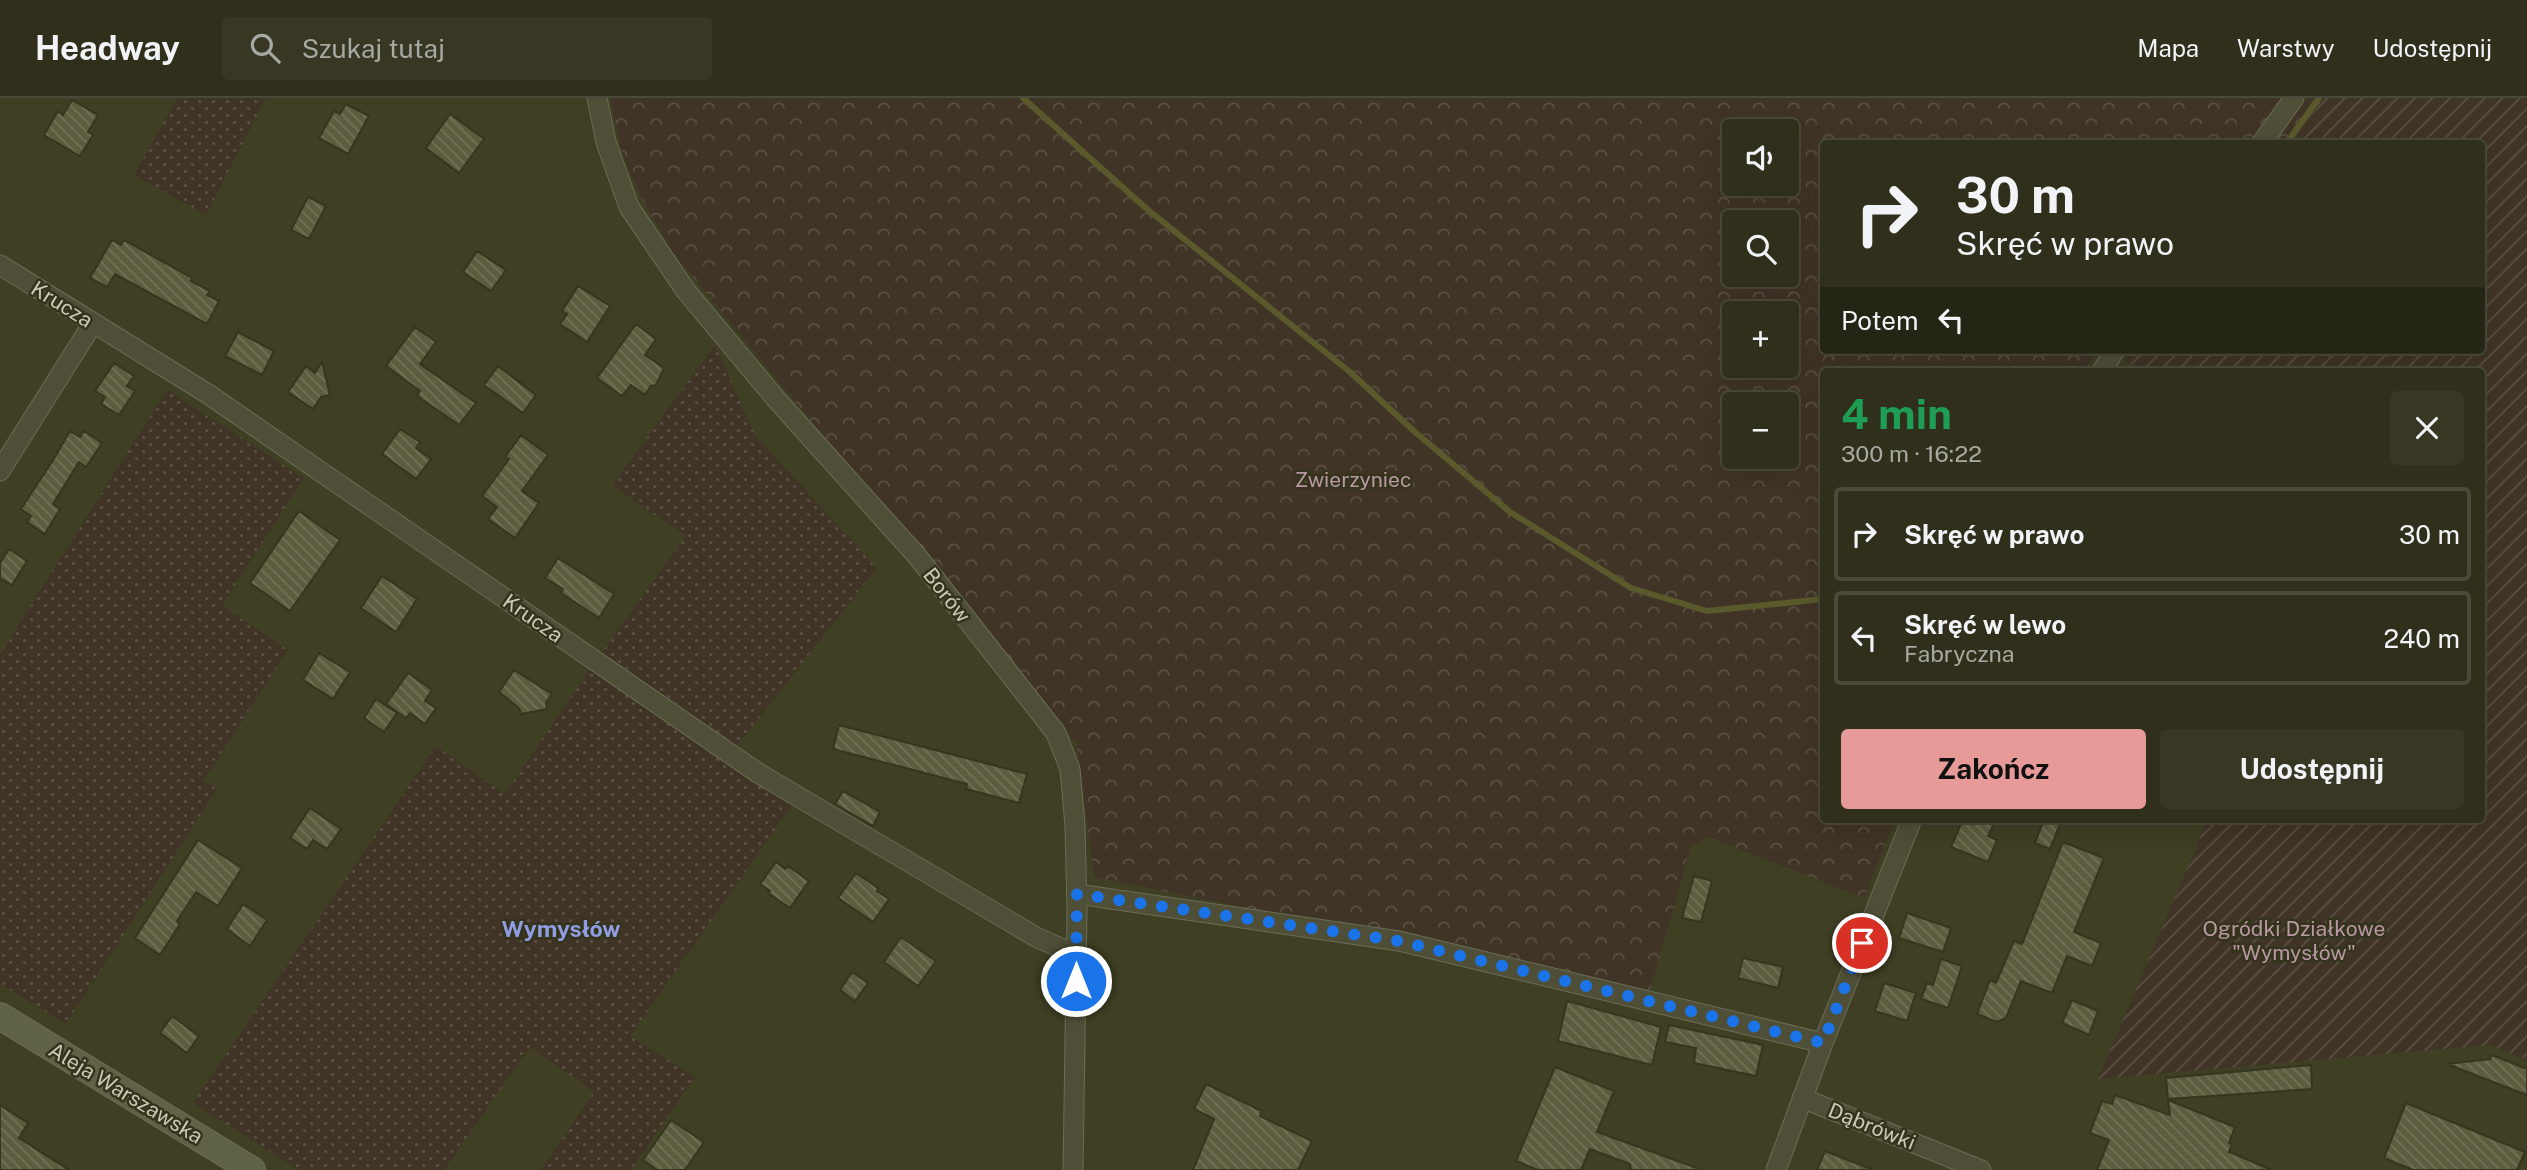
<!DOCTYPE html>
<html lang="pl">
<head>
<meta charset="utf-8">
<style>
	body { margin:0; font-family:"Public Sans",sans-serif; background:#373724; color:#f1f3f6; height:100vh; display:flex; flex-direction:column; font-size:26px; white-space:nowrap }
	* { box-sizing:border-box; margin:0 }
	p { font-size:23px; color:#a7a9a3 }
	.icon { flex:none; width:38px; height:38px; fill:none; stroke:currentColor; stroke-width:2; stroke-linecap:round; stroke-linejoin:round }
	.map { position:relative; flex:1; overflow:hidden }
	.details { position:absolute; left:1820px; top:270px; width:665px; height:455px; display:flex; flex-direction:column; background:#2f2f1b; border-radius:7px; box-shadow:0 7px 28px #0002,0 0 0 2px #4a4a3a }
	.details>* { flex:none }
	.guide { position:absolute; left:1820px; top:42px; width:665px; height:214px; border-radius:7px; box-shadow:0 7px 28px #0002,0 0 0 2px #4a4a3a; background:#2f2f1b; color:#f1f3f6; overflow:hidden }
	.fabs { position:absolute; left:1722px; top:21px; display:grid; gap:14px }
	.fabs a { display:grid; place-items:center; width:77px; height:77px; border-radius:7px; background:#2f2f1b; box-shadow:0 7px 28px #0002,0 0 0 2px #4a4a3a; font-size:35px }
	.pin { position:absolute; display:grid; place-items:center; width:60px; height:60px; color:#fff; margin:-30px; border:4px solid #fff; border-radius:50%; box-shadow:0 2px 7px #0007 }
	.me { position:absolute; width:77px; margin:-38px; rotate:0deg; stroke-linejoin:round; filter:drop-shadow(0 0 5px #0008) }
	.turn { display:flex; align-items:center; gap:24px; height:147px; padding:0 21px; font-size:32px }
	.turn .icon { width:91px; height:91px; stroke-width:2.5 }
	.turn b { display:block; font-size:49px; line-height:60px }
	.then { display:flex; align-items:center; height:66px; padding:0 21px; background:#0003; gap:14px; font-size:26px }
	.round { display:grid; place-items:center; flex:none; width:74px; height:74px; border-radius:7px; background:#373724 }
	.headline { display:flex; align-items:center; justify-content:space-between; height:119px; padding:0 21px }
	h1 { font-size:42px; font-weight:700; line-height:52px; color:#1e9e55 }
	.cta { display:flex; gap:14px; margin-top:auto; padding:14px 21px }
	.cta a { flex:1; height:80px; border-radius:7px; background:#e69b98; color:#111; font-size:28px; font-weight:700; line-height:80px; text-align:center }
	.cta a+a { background:#373724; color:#f1f3f6 }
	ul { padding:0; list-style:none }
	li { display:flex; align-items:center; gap:21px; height:94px; margin:0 14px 10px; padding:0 7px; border:4px solid #4a4a3a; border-radius:7px }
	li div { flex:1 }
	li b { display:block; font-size:26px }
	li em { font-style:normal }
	header { display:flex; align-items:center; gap:42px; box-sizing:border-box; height:98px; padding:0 35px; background:#2f2f1b; border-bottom:2px solid #4a4a3a }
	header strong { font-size:33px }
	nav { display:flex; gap:38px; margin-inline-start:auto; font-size:24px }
	.search { width:490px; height:63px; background:#373724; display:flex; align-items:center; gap:18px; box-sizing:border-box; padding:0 24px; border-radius:7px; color:#a7a9a3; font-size:26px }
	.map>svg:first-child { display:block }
	.grass { fill:url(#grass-dots) }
	.forest { fill:url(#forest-crowns); fill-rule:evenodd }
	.garden { fill:url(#garden-furrows) }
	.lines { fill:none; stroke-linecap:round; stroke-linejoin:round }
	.stream { stroke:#59592c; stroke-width:6 }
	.building { fill:url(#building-back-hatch); stroke:#36361f; stroke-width:2 }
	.street-casing { stroke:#6c6d56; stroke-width:21 }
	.secondary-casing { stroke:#6c6d56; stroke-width:28 }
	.street { stroke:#4f4f38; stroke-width:19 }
	.secondary { stroke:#606246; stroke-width:26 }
	.route { stroke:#1a73e8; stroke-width:12; stroke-dasharray:0 21.6 }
	.labels { text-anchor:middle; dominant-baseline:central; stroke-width:5; stroke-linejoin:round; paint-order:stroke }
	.street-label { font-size:21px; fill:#c9cab4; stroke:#34341d }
	.park-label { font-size:21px; fill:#b997a3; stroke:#34341d }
	.neighbourhood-label { font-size:23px; font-weight:bold; fill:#909ce4; stroke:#34341d }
</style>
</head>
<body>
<header>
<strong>Headway</strong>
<div class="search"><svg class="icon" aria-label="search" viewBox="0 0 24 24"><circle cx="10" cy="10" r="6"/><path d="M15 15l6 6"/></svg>Szukaj tutaj</div>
<nav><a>Mapa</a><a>Warstwy</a><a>Udostępnij</a></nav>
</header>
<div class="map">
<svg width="2527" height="1072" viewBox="0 0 2527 1072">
	<defs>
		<pattern id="grass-dots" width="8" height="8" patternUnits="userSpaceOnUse" patternTransform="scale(1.75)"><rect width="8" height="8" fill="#403426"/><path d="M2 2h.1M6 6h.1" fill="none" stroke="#5a5043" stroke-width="1.8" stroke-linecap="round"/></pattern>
		<pattern id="forest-crowns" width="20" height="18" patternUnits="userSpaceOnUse" patternTransform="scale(1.75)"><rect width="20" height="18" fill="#403426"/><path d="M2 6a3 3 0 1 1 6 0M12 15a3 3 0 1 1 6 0" fill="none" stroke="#5a5043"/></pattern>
		<pattern id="garden-furrows" width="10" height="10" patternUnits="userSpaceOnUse" patternTransform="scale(1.75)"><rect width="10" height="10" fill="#403426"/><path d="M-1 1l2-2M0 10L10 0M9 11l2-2" fill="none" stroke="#5a5043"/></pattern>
		<pattern id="building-back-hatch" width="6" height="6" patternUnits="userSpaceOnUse" patternTransform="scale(1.75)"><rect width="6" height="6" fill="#5c5c3e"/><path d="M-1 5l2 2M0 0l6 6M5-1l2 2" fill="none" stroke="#727258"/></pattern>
	</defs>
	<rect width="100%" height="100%" fill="#3f3f24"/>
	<path class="grass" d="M177 0H266L206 117 134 77Z
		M715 247 755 337 877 470 737 648 602 554 686 438 612 387Z
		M167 292 304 380 222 507 288 552 204 682 217 691 66 926 0 886V556Z
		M592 568 795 703 630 938 695 979 631 1072H541L594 994 530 949 444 1072H299L193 1005 436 648 505 696Z"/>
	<path class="forest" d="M610 0H2325L2288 45 1824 46V252H2098L2085 273H1824V721H1895L1864 800 1709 739 1691 749 1650 892 1094 779 1077 647 901 429 847 367 672 153 641 99 622 56ZM1734 33H1787V86H1734ZM1734 124H1787V177H1734ZM1734 215H1787V268H1734ZM1734 306H1787V359H1734Z"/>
	<path class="garden" d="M2325 0H2527V962L2489 947 2098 981 2208 721H2482V273H2146L2126 264 2124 252H2482V46L2288 45Z"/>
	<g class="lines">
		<path class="stream" d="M1023 0 1148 112 1350 274 1415 334 1510 414 1631 490 1707 513 1824 501
			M2286 46 2319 0"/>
	</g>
	<path class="building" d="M72 2 98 17 88 34 93 37 80 58 44 37 58 13 63 17Z
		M346 6 369 18 348 56 319 40 334 13 340 16Z
		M450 16 484 41 459 75 426 50Z
		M308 99 326 108 309 141 291 132Z
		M112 142 121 147 124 142 192 180 191 183 210 193 207 197 219 203 207 226 115 176 107 189 90 180Z
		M477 153 506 172 491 193 463 174Z
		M578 188 610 208 587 244 560 226 567 216 562 213Z
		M636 226 656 241 645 257 664 270 656 287 651 288 645 297 631 287 622 298 597 280Z
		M415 229 436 244 420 266 476 305 459 327 417 298 420 293 386 268Z
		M238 234 274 253 262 277 225 258Z
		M322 264 330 297 321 299 313 311 288 294 306 268 315 275Z
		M114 265 134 278 127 288 135 293 119 317 101 306 105 299 95 293Z
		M498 268 536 297 523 315 484 287Z
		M400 331 420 344 416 350 431 361 416 381 382 356Z
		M70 333 80 339 84 333 102 345 86 369 79 364 53 406 60 411 45 436 27 424 31 418 21 411 53 362Z
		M521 337 548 357 522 393 539 405 515 440 488 421 497 409 482 398 509 361 505 359Z
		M299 413 340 442 290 513 250 485Z
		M9 451 27 463 12 487 0 480V465Z
		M558 460 614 496 599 520 561 495 563 491 545 480Z
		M382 478 417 501 396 534 361 510Z
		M319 555 350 574 333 601 303 582Z
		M514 572 552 596 546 604 547 611 521 616 519 610 499 594Z
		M408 575 432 592 425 603 436 610 425 626 410 615 406 620 386 606Z
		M376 601 397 615 384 634 364 620Z
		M839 627 1027 676 1019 705 966 691 967 686 833 651Z
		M843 693 880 714 873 728 835 706Z
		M310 710 341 731 327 751 313 742 307 751 290 740Z
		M1963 721H1996L1988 738 1997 742 1988 764 1951 749Z
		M2044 721H2062L2050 751 2035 745Z
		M198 742 242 770 218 808 196 794 177 823 180 826 160 857 135 840Z
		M2063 744 2104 760 2074 834 2101 845 2092 868 2067 858 2052 895 2021 883 2006 920 1997 924 1977 916 1990 882 1996 885 2014 843 2022 846Z
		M776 764 785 771 788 768 809 783 790 810 768 795 770 793 760 786Z
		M856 775 878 790 877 793 889 801 873 824 838 800Z
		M1694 778 1712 783 1701 824 1682 820Z
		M243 806 267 822 250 848 227 831Z
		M1907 815 1951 830 1943 854 1899 840Z
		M901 839 936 863 918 888 884 864Z
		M1743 860 1783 869 1778 890 1738 880Z
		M1941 861 1962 868 1948 910 1921 901 1927 885 1933 887Z
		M852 874 868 885 855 903 840 892Z
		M1884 885 1916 895 1907 923 1875 913Z
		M2072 902 2098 913 2089 937 2062 925Z
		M1567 903 1661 929 1652 967 1558 943Z
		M172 918 199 938 187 955 160 935Z
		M1669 927 1763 947 1756 978 1694 965 1696 950 1665 944Z
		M2492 957 2527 971V997L2447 966 2490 961Z
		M2311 967 2312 991 2168 1001 2166 980Z
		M1555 969 1614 993 1597 1034 1697 1070 1696 1072H1631L1630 1066 1590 1051 1581 1072H1538L1516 1063Z
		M1206 986 1262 1013 1260 1018 1312 1043 1298 1072H1193L1214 1021 1194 1011Z
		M2115 997 2170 1017 2168 1002 2235 1029 2229 1045 2232 1046 2229 1054 2272 1072H2097L2109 1042 2090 1035 2102 1003 2112 1006Z
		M2406 1005 2525 1054 2517 1072H2413L2384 1060Z
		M0 1007 28 1025 19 1040 69 1072H0Z
		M671 1022 704 1044 685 1072H657L643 1062Z
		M1825 1053 1871 1071V1072H1817Z"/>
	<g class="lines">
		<defs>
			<path id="street" d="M597 0 606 44 629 109 686 193 776 301 917 458 1056 635 1070 671 1075 728 1077 813 1073 1072
				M2261 46 2294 0
				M0 167 208 296 758 675 1036 839 1076 857
				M2102 273 2115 252
				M0 373 93 225
				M1077 796 1399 843 1823 945
				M1802 1000 1981 1072
				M1776 1072 1823 945 1912 721"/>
			<path id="secondary" d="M0 918 252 1072"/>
		</defs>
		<use href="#street" class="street-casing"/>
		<use href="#secondary" class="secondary-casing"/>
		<use href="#street" class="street"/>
		<use href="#secondary" class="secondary"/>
	</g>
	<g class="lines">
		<path class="route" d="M1076 883 1077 796 1399 843 1823 945 1862 845"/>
	</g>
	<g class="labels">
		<g class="street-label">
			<text transform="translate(62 206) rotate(32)">Krucza</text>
			<text transform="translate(947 497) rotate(52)">Borów</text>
			<text transform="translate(533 520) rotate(35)">Krucza</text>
			<text transform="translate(126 995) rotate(31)">Aleja Warszawska</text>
			<text transform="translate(1872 1028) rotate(22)">Dąbrówki</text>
		</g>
		<g class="park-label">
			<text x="1353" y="381">Zwierzyniec</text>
			<text x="2294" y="830">Ogródki Działkowe<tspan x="2294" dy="24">"Wymysłów"</tspan></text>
		</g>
		<g class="neighbourhood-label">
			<text x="561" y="830">Wymysłów</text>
		</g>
	</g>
</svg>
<div class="fabs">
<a><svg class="icon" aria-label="sound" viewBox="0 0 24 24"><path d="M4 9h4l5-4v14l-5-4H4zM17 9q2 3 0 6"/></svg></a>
<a><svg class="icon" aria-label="search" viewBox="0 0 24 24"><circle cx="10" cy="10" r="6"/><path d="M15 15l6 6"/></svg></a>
<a>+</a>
<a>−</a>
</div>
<div class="pin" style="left:1862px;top:845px;background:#d93025"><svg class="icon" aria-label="arrive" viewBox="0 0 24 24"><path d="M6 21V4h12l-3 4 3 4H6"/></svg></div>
<svg class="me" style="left:1076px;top:883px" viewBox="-20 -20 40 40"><circle r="17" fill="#1a73e8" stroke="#fff" stroke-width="3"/><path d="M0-11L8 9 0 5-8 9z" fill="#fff"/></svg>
<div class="guide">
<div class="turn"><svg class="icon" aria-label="right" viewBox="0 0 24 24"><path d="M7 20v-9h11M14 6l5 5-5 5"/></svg><div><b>30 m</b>Skręć w prawo</div></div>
<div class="then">Potem<svg class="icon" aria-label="left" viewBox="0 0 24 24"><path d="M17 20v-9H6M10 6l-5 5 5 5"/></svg></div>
</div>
<section class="details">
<div class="headline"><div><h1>4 min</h1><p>300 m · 16:22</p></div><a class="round"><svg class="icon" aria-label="close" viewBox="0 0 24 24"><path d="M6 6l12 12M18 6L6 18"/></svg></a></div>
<ul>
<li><svg class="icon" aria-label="right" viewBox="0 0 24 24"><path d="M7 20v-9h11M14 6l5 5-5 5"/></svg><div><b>Skręć w prawo</b></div><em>30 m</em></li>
<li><svg class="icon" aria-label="left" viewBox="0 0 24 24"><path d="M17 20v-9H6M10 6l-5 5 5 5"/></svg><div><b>Skręć w lewo</b><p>Fabryczna</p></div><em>240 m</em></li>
</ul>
<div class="cta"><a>Zakończ</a><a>Udostępnij</a></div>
</section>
</div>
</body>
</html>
